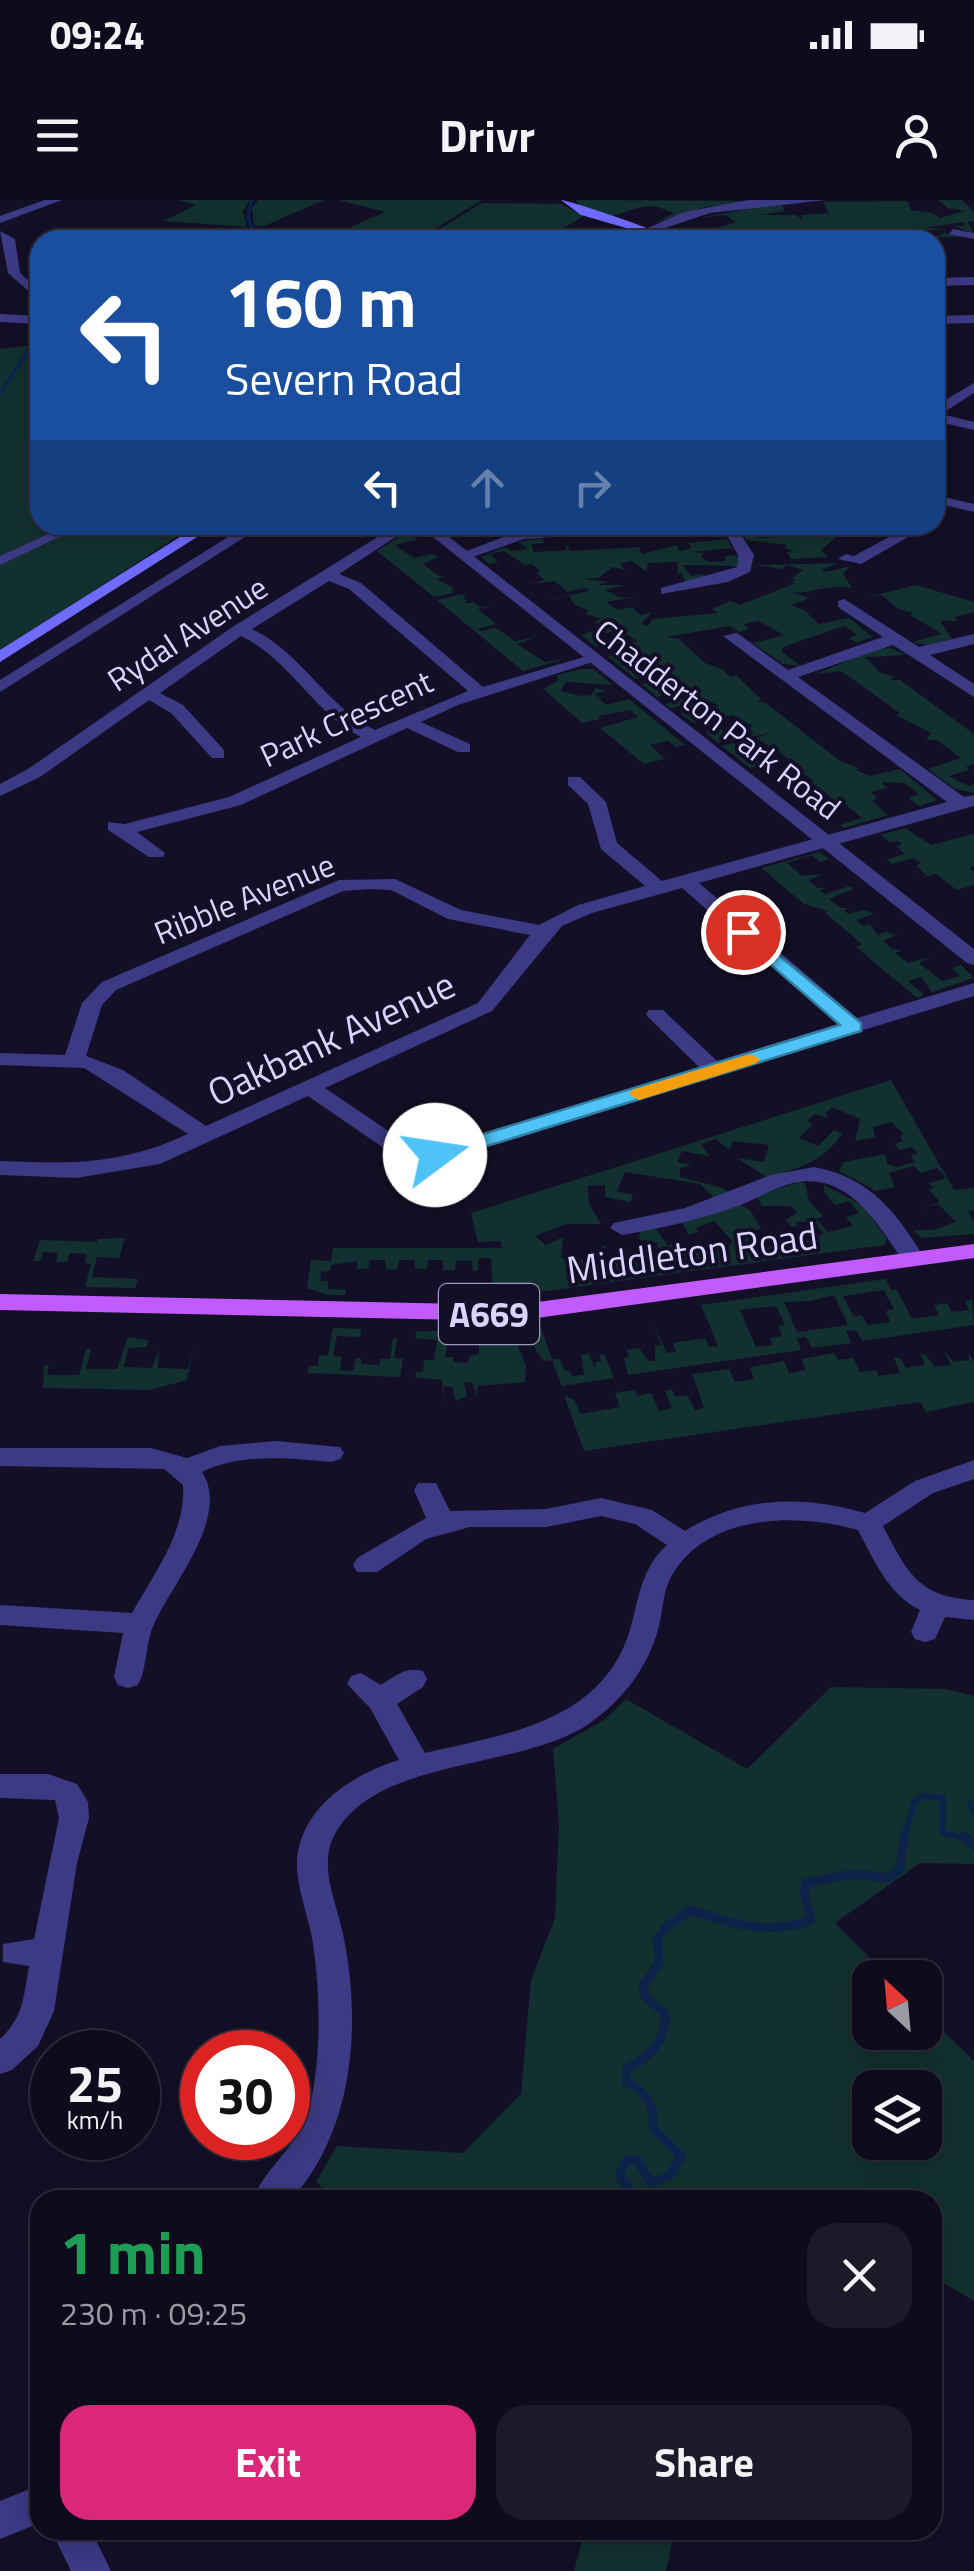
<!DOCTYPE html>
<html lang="en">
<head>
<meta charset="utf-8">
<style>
	body { margin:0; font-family:"Titillium Web",sans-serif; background:#1c1929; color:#f1f3f6; height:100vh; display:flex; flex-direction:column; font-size:38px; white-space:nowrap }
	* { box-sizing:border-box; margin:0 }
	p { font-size:32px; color:#9b9ba3 }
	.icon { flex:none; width:55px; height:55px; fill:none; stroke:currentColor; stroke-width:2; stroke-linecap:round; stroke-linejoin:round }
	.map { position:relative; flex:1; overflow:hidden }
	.drawer { position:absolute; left:30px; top:1990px; width:912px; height:350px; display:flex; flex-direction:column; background:#0e0b1c; border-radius:30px; box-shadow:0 5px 25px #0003,0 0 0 2px #2e2b3b }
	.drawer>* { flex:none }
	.top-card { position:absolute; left:30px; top:30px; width:915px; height:305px; border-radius:30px; box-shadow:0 5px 25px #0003,0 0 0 2px #2e2b3b; background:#1a4fa0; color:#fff; overflow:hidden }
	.needle { width:65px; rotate:334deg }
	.controls { position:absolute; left:852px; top:1760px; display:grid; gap:20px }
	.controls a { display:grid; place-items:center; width:90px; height:90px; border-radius:20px; background:#0e0b1c; box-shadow:0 5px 25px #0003,0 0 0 2px #2e2b3b; font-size:50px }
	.speed { position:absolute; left:30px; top:1830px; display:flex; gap:20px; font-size:50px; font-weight:700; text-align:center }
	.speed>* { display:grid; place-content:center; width:130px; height:130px; border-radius:50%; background:#0e0b1c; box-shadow:0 5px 25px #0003,0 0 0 2px #2e2b3b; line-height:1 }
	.speed small { font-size:25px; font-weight:400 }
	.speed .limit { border:15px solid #d22; background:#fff; color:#111 }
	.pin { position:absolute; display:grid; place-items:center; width:85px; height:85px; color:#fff; margin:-42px; border:5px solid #fff; border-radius:50%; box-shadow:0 2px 10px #0007 }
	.me { position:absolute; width:110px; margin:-55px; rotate:76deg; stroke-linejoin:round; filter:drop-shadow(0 0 8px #0008) }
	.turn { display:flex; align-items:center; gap:35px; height:210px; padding:0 30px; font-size:45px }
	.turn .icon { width:130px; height:130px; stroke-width:2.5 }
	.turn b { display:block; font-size:70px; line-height:85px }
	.lanes { display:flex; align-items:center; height:95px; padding:0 30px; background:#0003; justify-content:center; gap:50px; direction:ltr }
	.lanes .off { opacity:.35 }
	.round { display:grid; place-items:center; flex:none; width:105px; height:105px; border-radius:30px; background:#1c1929 }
	.summary { display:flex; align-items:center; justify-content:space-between; height:170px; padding:0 30px }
	h1 { font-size:60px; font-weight:700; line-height:75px; color:#1e9e55 }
	.button { display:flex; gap:20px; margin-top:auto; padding:20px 30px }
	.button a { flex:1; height:115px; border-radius:30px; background:#db2777; color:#fff; font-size:40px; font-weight:700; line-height:115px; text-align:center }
	.button a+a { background:#1c1929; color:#f1f3f6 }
	.status { display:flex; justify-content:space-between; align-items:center; height:70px; padding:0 50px; background:#0e0b1c; direction:ltr }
	.status svg { height:28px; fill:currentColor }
	header { display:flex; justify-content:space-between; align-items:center; height:130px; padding:0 30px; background:#0e0b1c; font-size:45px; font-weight:700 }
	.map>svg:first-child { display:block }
	.green { fill:#12302f; fill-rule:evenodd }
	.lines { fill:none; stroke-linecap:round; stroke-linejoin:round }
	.stream-far2 { stroke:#0c2248; stroke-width:4 }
	.stream-far1 { stroke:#0c2248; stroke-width:6 }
	.stream { stroke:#0c2248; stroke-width:9 }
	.pedestrian { fill:#3d3a85; fill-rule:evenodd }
	.minor { fill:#3d3a85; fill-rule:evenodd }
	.tertiary { fill:#3d3a85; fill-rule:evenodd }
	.secondary { fill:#6f6bff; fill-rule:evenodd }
	.primary { fill:#c25bff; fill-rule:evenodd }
	.route { fill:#4fc3f7; stroke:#337fa1; stroke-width:2.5 }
	.slow { fill:#f59e0b }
	.labels { text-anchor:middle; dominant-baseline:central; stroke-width:8; stroke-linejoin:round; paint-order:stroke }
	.far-street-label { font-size:32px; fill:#d9d4ff; stroke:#130f26 }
	.shield { fill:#130f26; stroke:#9e99be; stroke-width:2.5 }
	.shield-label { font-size:35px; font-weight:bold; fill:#d9d4ff }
	.street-label { font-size:38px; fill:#d9d4ff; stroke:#130f26 }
</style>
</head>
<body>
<div class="status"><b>09:24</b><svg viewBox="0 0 49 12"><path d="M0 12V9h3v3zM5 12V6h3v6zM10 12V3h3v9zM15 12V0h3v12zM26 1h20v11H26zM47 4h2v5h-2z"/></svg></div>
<header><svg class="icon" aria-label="menu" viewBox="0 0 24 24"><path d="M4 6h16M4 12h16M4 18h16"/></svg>Drivr<svg class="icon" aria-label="person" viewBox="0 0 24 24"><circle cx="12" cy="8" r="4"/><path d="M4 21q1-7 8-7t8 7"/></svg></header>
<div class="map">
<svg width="974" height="2371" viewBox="0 0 974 2371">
	<rect width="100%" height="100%" fill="#130f26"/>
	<path class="green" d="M178 0H250L243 11 247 27 163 21 196 5Z
		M258 0H324L262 27 254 25 252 8Z
		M339 0H482L417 40H321L385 12Z
		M576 0 739 1 766 0 705 7 654 23 674 13C668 11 657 6 651 6 625 6 596 35 576 0Z
		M938 0H962L974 12V21L967 22 974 34 954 26H965L963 22 925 28 949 29 924 31 920 36H939L943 33 965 37C896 36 773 56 706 25L715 28 736 22 725 15 698 18 781 3 785 11 760 15H796L803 20 801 15 829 13 823 2 907 1 911 10 933 13 940 18 964 11 948 8Z
		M482 3 561 4 584 16 544 40H421Z
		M40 144V325H195L0 452V149Z
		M761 325 766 329 753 330 757 338 784 337 779 328 783 327 797 334 811 330 804 325H855L846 331 852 333 849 335 834 327 828 331 839 335 821 350 829 357 791 359 787 352 793 351 785 348 786 345 746 340 739 328Z
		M403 334 419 339 395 345 414 358 432 354 438 357 423 364 439 376H445L437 379 455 389 451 390 454 393 434 397 377 351Z
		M543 338 544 343 531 344 534 352 567 350 565 341 570 351 639 347 642 354 676 345 680 351 691 348 688 343 727 339 732 348 691 352 704 353 701 357 709 362 726 361 725 356 737 355V366L682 365 691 376 702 374 707 378 685 383 683 374H678L677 362 648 363 646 371 632 361 620 364 625 370 613 367 598 378 583 379 608 382 596 385H624L605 390 621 398 635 397 606 402 617 410 633 407 640 415 652 412 641 424 648 426 653 419 718 413 712 409 730 401 740 405 796 383 788 380 797 381 792 378 803 370 787 365 781 369 757 365 839 363 821 370 825 372 851 366 843 373 852 388C829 383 809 395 790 392L810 398 791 405 804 410 819 424 849 418 873 437 856 443 849 438 858 435 844 426 783 447 782 452 801 466 783 464 753 443 784 435 759 421 744 424 749 429 739 432 730 426 667 437 679 439 705 463 722 469 730 477 736 475 761 499 757 501 766 503 840 561 859 568 856 570 870 576 900 569 937 600 920 606 908 598 919 594 904 583 881 582 887 588 871 592 877 598 872 601 888 615 844 628 840 625 862 618 842 602 819 608 837 602 813 583 792 589 814 581 803 573 797 574 802 572 779 551 753 557 761 564 773 562 750 568 722 546 733 543 746 553 770 546 755 538 770 533 718 543 706 533 711 524 735 538 754 533 749 528 754 525 744 523 733 515 693 523 680 513 699 510 709 518 723 514 715 507 718 505 708 501 670 508 665 504 702 494 667 479 658 484 673 493 657 497 642 484 668 478 667 475 651 463 636 467 648 477 636 479 607 456 619 454 630 463 645 459 631 447 613 448 638 441 619 430 598 435 609 444 596 447 581 435 602 428 595 422 602 419 585 414 589 411 575 405 569 396 547 400 589 391 586 388 567 392 555 381 528 384 545 380 536 373 540 371 532 364 525 365 504 351 490 354 498 362 489 364 482 358V357L504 347 512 351 528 349 518 342Z
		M916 385 974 402V412L955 417 957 421H940L952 439 928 445 912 442 942 434 910 415 913 413 898 409 882 395 868 397Z
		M462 394 466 397 463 400H470L465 401 467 404 473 402 480 407 495 405 478 409 496 424 478 429 480 431 496 428 515 441 537 437 517 444 545 462 565 459 523 471 437 400Z
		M891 448 906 455 866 457 879 472 895 477 890 480H900L974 534V564L966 567 969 570 949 576 969 586 974 584V593L955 589 928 569 961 558 937 540H926L931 533 896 515 900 513 841 471 816 474 875 449Z
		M581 469H593L613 485 566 482 561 491 581 496 591 495 596 488 606 491 595 494 598 497 611 495 599 498 606 505 629 499 685 545 677 547 668 541 650 545 665 559 644 564 600 528 638 517 630 510 599 516V519L582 523 543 489 559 480 556 475Z
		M905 628 931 645 974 634V666L969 668 974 672V685L957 690 936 674 913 681 927 676 916 666 921 663 913 658 892 664 887 659 905 654 896 646 901 645 899 641 890 642 881 635 862 640Z
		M819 652 829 659 820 662 811 655 787 663 802 676 824 674 808 680 818 688H826L820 690 825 694 850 686 854 689 829 699 841 708H850L844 710 848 714 864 710 874 714 856 720 863 726 870 724 878 735 887 731 893 735 901 733 883 741 892 749 902 750 895 753 908 763 930 757 919 763 942 781 960 776 952 768 961 765 974 778 932 792 921 777 908 781 924 795 917 798 856 747 862 744 825 713 828 711 804 704 761 668Z
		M891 880 954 990 974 988V1010L968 1011 974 1022V1034L922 1038 913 1030H933L956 1022 938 1004 921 1009 940 1002 929 990 934 988 929 983 946 978 937 968 921 973 914 966 889 973 895 987 876 991 839 971 844 962 885 954 887 964 896 967 915 962 911 956 918 953 911 947 900 950 894 944 903 941 900 936 904 934 891 922 873 927 875 937 855 941 860 919 832 907 825 914 829 918 814 914 807 921 813 924 799 938 818 946 834 930 842 934C821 964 801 966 768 978L737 958 764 962 769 945 733 941 730 950 715 939 701 944 709 956 682 951 677 962 692 965 680 968V977L723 988 731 995 717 1000 700 984 625 972 617 991 633 995 630 1002 605 997V985L588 986 589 1003 601 1024H566L535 1036 546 1045 563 1037 561 1058 599 1061 602 1046H606L604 1058 667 1067 670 1052 657 1051 658 1043 639 1039 640 1031 656 1029 668 1046 678 1043 688 1053 720 1041 729 1046 733 1042 714 1021 696 1028 699 1032 689 1035 682 1023 738 1004 750 1010 761 1028 749 1035 760 1049 782 1043 779 1039 786 1036 778 1026 795 1043 824 1034 813 1022H796L798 1026 792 1027 785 1020 797 1013 791 1006H762L756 996 799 982 805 983 809 1001 823 1016 816 1019 828 1032 853 1026 846 1017 859 1013 849 1001 835 1005 824 992V985L864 1006 887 1039 884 1045 524 1094 477 1095V1091H493L491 1058H479L478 1071H473L472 1061H456L455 1070H443V1060H428L427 1069H415V1060H399L397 1070 386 1069 385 1060H370L368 1069H357V1061L331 1065 330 1071 321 1072 320 1081H328V1089L346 1090 345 1095H328L307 1088 311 1060 331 1061 333 1048H502L501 1041 478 1042 471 1013Z
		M125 1038 119 1058 97 1057 92 1077 138 1079 135 1088 85 1087 91 1064 85 1063 87 1054 70 1053 67 1062H56L58 1053 43 1052 40 1061H33L40 1040 97 1042 98 1039Z
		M885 1079 891 1090H897L912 1119 939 1115 934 1105 947 1103 952 1112 969 1110 965 1101 972 1100 974 1125 862 1141 856 1130 846 1131 851 1143 812 1148 806 1137 797 1138 801 1150 628 1175 624 1158 629 1156 626 1150 639 1148 649 1161H655V1146L661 1145 653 1124 667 1153 676 1152 673 1143 705 1138 709 1147 718 1146 701 1105ZM884 1090 894 1109 886 1111 890 1122 867 1125 862 1115 853 1116 843 1096ZM834 1095 848 1125 797 1132 784 1102 810 1101ZM776 1106 785 1125 778 1126 782 1136 770 1138 772 1145 756 1147 740 1110Z
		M333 1128 361 1129 360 1137 337 1136 333 1156 342 1157 340 1170 353 1171 356 1158H361V1164L379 1165 381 1159H390L393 1138 397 1139 394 1158 403 1159 400 1177 308 1173 309 1166H318L319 1156 328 1155Z
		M541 1128 552 1159H560L565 1171H570L572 1176 584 1175 581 1155 589 1154 595 1169 596 1162 601 1161 599 1155 604 1154 614 1178 562 1186 552 1160 543 1161 525 1132Z
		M511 1130 526 1165 525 1182 478 1186 477 1197 472 1182 464 1183 467 1196 456 1201 452 1187H444V1203L442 1180 415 1177 416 1172H423L424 1160H434L437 1140 415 1138 416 1131H449L445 1157H453V1162L468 1163 469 1157 479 1154V1137L463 1136V1131Z
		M128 1137 148 1140 147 1147 128 1148 124 1167 152 1168 159 1150 158 1168 188 1169 194 1148 187 1180 150 1190 43 1188 44 1165H49L47 1175H79L86 1149H91L86 1169H117Z
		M944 1151 954 1162 969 1160V1153L974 1162V1202L926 1212 920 1202 584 1251 564 1195 574 1200 581 1214 620 1207 615 1193 634 1190 637 1196 651 1193 659 1211 672 1208 665 1191 672 1189 675 1197 687 1195 695 1210 704 1208 692 1174 729 1169 735 1182 754 1179 750 1167 784 1161 789 1173 806 1170 801 1159 834 1153 838 1160 853 1158 860 1172 876 1170 879 1176 900 1173 894 1158H900L906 1168 925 1165 920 1154H925L935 1167 951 1165Z
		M831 1487 946 1489 974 1496V1664L920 1663 835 1723 889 1777 870 1778V1832H925V1813L974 1861V2101L933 2077 932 2000H336L316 1982 337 1946 463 1953 521 1894 531 1780 555 1718 559 1623 553 1549 604 1520 626 1499 747 1569ZM870 1888H925V1942H870Z
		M585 2330H675L666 2371H574Z"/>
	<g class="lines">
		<path class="stream-far2" d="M252 0 248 16 255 40
			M0 193 29 149 40 147"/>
		<path class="stream-far1" d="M974 1603 970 1605 974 1614
			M903 1639 915 1601 923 1596 943 1598V1633L966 1639"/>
		<path class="stream" d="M964 1636 974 1646
			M637 2000 619 1975 627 1960H637L651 1983 670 1975 681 1956 653 1928C655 1905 647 1892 626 1882L627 1869C648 1858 669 1839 664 1812L646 1798 643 1786 659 1763 657 1740 667 1726 691 1710C732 1724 769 1736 811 1720L804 1692 806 1683 853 1674 889 1678 900 1668 904 1636"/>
		<path class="pedestrian" d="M68 325H84L0 365V356Z"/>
		<path class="minor" d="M45 0H62L0 23V16Z
			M953 29 974 33V39L949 34Z
			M276 30 282 33 278 40H266Z
			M0 31 15 39 20 73 40 91V101L8 73Z
			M974 77V85L935 86V78Z
			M0 114 40 116V124L0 122Z
			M974 115V123L935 124V116Z
			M974 183V193L941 214 974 222V230L935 221V206Z
			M935 295 974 304V312L935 303Z
			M247 325H264L0 492V480Z
			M397 325H414L339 374 361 383 483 487 594 454 602 459 458 505 421 522 470 544V552H458L407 528 241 605 137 632 165 653 163 657H149L108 630V622L125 624 229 597 361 537C313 512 290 459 241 436L160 493 183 505 224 550V558H212L171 513 149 500 40 577 0 596V584L28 569 234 426ZM329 381 349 389 468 491 375 530C326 506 301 452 252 429Z
			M606 325H682L675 329 524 339 464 360 456 355 522 330Z
			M721 325H735L754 355 750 372 728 382 661 394V388L737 367 738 355Z
			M911 325H929L861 364 838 359 846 354 854 356Z
			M844 399 919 447 974 434V444L930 455 974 484V497L893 445 798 477 964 597 974 595V606L699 683 857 818 974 783V796L435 962 391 953 308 896 160 964 76 978 0 975V961C73 964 121 965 188 934L84 868 0 865V853L65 855 82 803 102 782 339 680 395 679 461 710 539 725 578 705 645 686 601 649 588 604 568 585V577H580L606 602 617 643 662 681 947 602 723 436 737 433 788 470 883 437 838 407V401ZM682 688 838 824 717 861 663 810H649L646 814 649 818 699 867 434 948 406 943 325 888 492 811 562 726 592 713ZM372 689 391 690 448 719 530 735 478 803 206 926 123 870 86 856 102 805 116 790 343 691Z
			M814 967C870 977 897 1013 925 1059L921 1064H905C879 1025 849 971 793 983 776 987 760 997 743 1004 704 1019 663 1028 622 1035L610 1028 614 1023 685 1008 771 975Z
			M276 1241 340 1247 344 1253 340 1259 331 1262C289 1258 241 1253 202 1272 231 1316 172 1384 154 1424 145 1443 148 1466 138 1485L128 1488 118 1485 114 1477 123 1433 0 1425V1405L132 1413C154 1373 186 1333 183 1285L164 1269 0 1266V1248H151L187 1258 220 1246Z
			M974 1260V1279L933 1293 883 1326C907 1372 918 1397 974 1400V1420L945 1417 935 1439 925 1442 915 1439 911 1432 920 1410C888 1394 874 1360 858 1330 799 1313 708 1313 672 1375 663 1390 663 1410 659 1426 649 1466 623 1500 590 1523 519 1572 372 1556 333 1638 319 1668 337 1704 343 1734 362 1824 354 1930 291 2000H252C270 1959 301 1949 312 1896 321 1850 320 1797 314 1751 311 1723 299 1697 297 1669 295 1611 350 1575 399 1560L370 1508 347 1484 351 1476 361 1473 381 1485C395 1476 406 1466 423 1471L427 1479 423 1487 397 1504 425 1553C502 1535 598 1523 628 1436 639 1403 639 1370 667 1345L635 1324 601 1316 546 1327H470L426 1339 377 1372H357L353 1365 357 1358 426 1318 414 1290 418 1283H436L450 1311 546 1309 601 1298 652 1310 685 1331C741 1296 803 1295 865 1313L915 1281Z
			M0 1574H48L77 1584 88 1602 89 1618 77 1663 54 1811 38 1846 12 1870 0 1874V1839C23 1818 24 1796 29 1766L3 1762V1744L34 1739 59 1618 55 1600 0 1598Z
			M40 2285V2323L0 2339V2301Z
			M51 2330H91L111 2371H71Z"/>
		<path class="tertiary" d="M749 0H826L710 13 647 34 641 31 684 12Z
			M418 325H434L974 749V765L967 763Z"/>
		<path class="secondary" d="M561 0C568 0 645 26 653 31L647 34 581 15Z
			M199 325H216L0 462V450Z"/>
		<path class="primary" d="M974 1044V1058L515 1121 0 1110V1094L515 1105Z"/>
	</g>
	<path class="route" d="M743 726 861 823V831L442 960H428V951L840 825 737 735V728Z"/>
	<path class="slow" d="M750 854 760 859 757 863 639 900 629 894 632 890Z"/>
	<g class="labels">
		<g class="far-street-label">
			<text transform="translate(187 433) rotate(-33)">Rydal Avenue</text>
			<text transform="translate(346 518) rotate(-25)">Park Crescent</text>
			<text transform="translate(718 519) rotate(38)">Chadderton Park Road</text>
			<text transform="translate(244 698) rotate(-22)">Ribble Avenue</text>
		</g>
		<rect class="shield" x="439" y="1084" width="100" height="60" rx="8"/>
		<g class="shield-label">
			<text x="489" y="1114">A669</text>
		</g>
		<g class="street-label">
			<text transform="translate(331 838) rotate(-25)">Oakbank Avenue</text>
			<text transform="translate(692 1052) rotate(-8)">Middleton Road</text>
		</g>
	</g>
</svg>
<div class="controls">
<a><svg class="needle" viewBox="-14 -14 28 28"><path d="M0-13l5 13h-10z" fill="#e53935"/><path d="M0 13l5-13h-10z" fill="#9b9ba3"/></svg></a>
<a><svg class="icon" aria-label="layers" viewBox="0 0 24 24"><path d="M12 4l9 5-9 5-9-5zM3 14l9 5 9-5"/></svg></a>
</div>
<div class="speed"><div>25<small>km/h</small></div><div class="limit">30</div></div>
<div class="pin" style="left:743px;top:732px;background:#d93025"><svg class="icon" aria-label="arrive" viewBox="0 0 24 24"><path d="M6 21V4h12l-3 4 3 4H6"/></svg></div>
<svg class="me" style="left:435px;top:955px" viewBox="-20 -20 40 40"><circle r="19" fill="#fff"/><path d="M0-13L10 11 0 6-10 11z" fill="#4fc3f7"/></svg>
<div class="top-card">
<div class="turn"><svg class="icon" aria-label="left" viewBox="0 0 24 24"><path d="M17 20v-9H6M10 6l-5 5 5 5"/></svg><div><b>160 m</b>Severn Road</div></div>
<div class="lanes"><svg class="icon" aria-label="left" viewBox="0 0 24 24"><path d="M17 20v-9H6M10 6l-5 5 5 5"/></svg><svg class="icon off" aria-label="ahead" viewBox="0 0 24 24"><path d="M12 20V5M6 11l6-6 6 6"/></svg><svg class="icon off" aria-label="right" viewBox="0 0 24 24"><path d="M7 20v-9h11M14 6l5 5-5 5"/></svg></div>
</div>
<section class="drawer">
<div class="summary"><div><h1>1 min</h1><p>230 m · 09:25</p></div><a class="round"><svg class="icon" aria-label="close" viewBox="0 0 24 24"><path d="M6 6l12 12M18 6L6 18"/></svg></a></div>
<div class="button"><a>Exit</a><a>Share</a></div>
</section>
</div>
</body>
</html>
